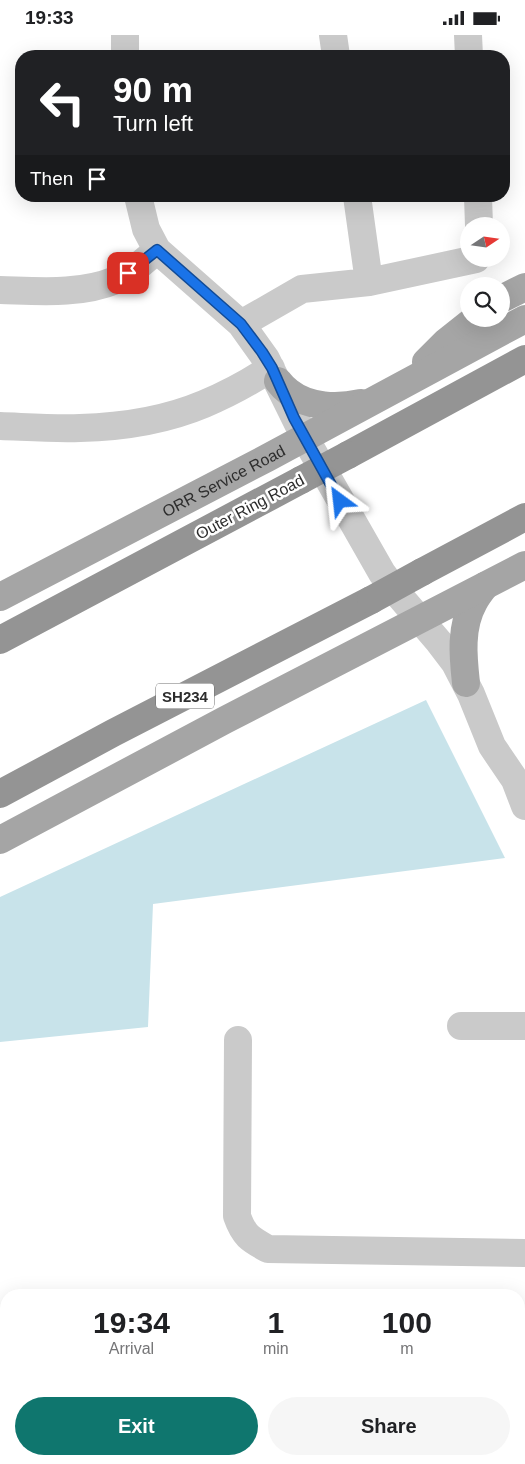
<!DOCTYPE html>
<html lang="en">
<head>
<meta charset="utf-8">
<style>
	body { margin:0; font-family:Helvetica,sans-serif; background:#f6f6f6; color:#202124; height:100vh; display:flex; flex-direction:column; font-size:19px; white-space:nowrap }
	* { box-sizing:border-box; margin:0 }
	p { font-size:16px; color:#757577 }
	.icon { flex:none; width:28px; height:28px; fill:none; stroke:currentColor; stroke-width:2; stroke-linecap:round; stroke-linejoin:round }
	.map { position:relative; flex:1; overflow:hidden }
	.side { position:absolute; left:0px; top:1254px; width:525px; height:176px; display:flex; flex-direction:column; background:#fff; border-radius:20px 20px 0 0; box-shadow:0 5px 20px #0002 }
	.side>* { flex:none }
	.top-card { position:absolute; left:15px; top:15px; width:495px; height:152px; border-radius:20px; box-shadow:0 5px 20px #0002; background:#202124; color:#fff; overflow:hidden }
	.needle { width:32px; rotate:77deg }
	.fabs { position:absolute; left:460px; top:182px; display:grid; gap:10px }
	.fabs a { display:grid; place-items:center; width:50px; height:50px; border-radius:50%; background:#fff; box-shadow:0 5px 20px #0002; font-size:25px }
	.pin { position:absolute; display:grid; place-items:center; width:42px; height:42px; color:#fff; margin:-21px; border-radius:10px; box-shadow:0 2px 8px #0006 }
	.me { position:absolute; width:55px; margin:-28px; rotate:330deg; stroke-linejoin:round; filter:drop-shadow(0 0 4px #0008) }
	.turn { display:flex; align-items:center; gap:18px; height:105px; padding:0 15px; font-size:22px }
	.turn .icon { width:65px; height:65px; stroke-width:2.5 }
	.turn b { display:block; font-size:35px; line-height:42px }
	.then { display:flex; align-items:center; height:48px; padding:0 15px; background:#0003; gap:10px; font-size:19px }
	.eta { display:flex; justify-content:space-evenly; align-items:center; height:85px; text-align:center }
	.eta b { font-size:30px; font-weight:700; line-height:35px }
	.primary-button { display:flex; gap:10px; margin-top:auto; padding:10px 15px }
	.primary-button a { flex:1; height:58px; border-radius:30px; background:#0f766e; color:#fff; font-size:20px; font-weight:700; line-height:58px; text-align:center }
	.primary-button a+a { background:#f6f6f6; color:#202124 }
	.status { display:flex; justify-content:space-between; align-items:center; height:35px; padding:0 25px; background:#fff; direction:ltr }
	.status svg { height:14px; fill:currentColor }
	.map>svg:first-child { display:block }
	.water { fill:#c8e3ea }
	.lines { fill:none; stroke-linecap:round; stroke-linejoin:round }
	.minor { stroke:#cacaca; stroke-width:28 }
	.major { stroke:#a5a5a5; stroke-width:28 }
	.highway { stroke:#949494; stroke-width:28 }
	.highway-bridge { stroke:#949494; stroke-width:28 }
	.route-casing { stroke:#114b97; stroke-width:12 }
	.route { stroke:#1a73e8; stroke-width:9 }
	.labels { text-anchor:middle; dominant-baseline:central; stroke-width:5; stroke-linejoin:round; paint-order:stroke }
	.shield { fill:#fff; stroke:#6c6c6c; stroke-width:1 }
	.shield-label { font-size:15px; font-weight:bold; fill:#2d2d2d }
	.street-label { font-size:16px; fill:#2d2d2d; stroke:#fff }
</style>
</head>
<body>
<div class="status"><b>19:33</b><svg viewBox="0 0 49 12"><path d="M0 12V9h3v3zM5 12V6h3v6zM10 12V3h3v9zM15 12V0h3v12zM26 1h20v11H26zM47 4h2v5h-2z"/></svg></div>
<div class="map">
<svg width="525" height="1429" viewBox="0 0 525 1429">
	<rect width="100%" height="100%" fill="#fff"/>
	<path class="water" d="M426 665 505 823 153 869 148 992 0 1007V862Z"/>
	<g class="lines">
		<path class="minor" d="M333 0 336 21
			M468 0 469 21
			M125 21V0
			M138 161 146 194 157 215 241 289 266 324 305 403 382 538 397 558 439 607 455 628 471 659 492 711 515 745 525 771
			M357 161 369 247
			M478 161 479 191
			M0 255C38 256 80 260 116 245 131 239 145 225 157 215
			M241 289 302 254 369 247 476 224
			M0 391C27 392 54 394 80 393 121 392 166 385 204 369 228 359 250 347 271 333
			M461 991H525
			M238 1005 237 1181C244 1201 250 1204 268 1214L525 1218
			M521 1429 525 1410"/>
		<g class="major">
			<path d="M501 264 525 252"/>
			<path d="M426 327 446 307 475 284"/>
			<path d="M278 346C281 350 285 354 289 357 309 373 338 373 361 368"/>
			<path id="s1" d="M0 562 267 423 525 284"/>
			<path d="M466 648C463 621 460 592 474 567 477 561 481 556 485 551"/>
			<path d="M0 805 225 685 525 530"/>
		</g>
		<path class="highway" d="M348 420 525 324
			M422 537 525 482
			M0 605 301 445
			M0 759 113 698 371 565"/>
		<path class="highway-bridge" d="M301 445 348 420
			M371 565 422 537"/>
	</g>
	<g class="lines">
		<defs>
			<path id="route" d="M128 238 157 215 241 289 262 317 272 333 294 383 340 466"/>
		</defs>
		<use href="#route" class="route-casing"/>
		<use href="#route" class="route"/>
	</g>
	<g class="labels">
		<rect class="shield" x="156" y="648.5" width="58" height="25" rx="4"/>
		<g class="shield-label">
			<text x="185" y="661">SH234</text>
		</g>
		<g class="street-label">
			<text stroke="none"><textPath href="#s1" startOffset="252">ORR Service Road</textPath></text>
			<text transform="translate(250 472) rotate(-28)">Outer Ring Road</text>
		</g>
	</g>
</svg>
<div class="fabs">
<a><svg class="needle" viewBox="-14 -14 28 28"><path d="M0-13l5 13h-10z" fill="#e53935"/><path d="M0 13l5-13h-10z" fill="#757577"/></svg></a>
<a><svg class="icon" aria-label="search" viewBox="0 0 24 24"><circle cx="10" cy="10" r="6"/><path d="M15 15l6 6"/></svg></a>
</div>
<div class="pin" style="left:128px;top:238px;background:#d93025"><svg class="icon" aria-label="arrive" viewBox="0 0 24 24"><path d="M6 21V4h12l-3 4 3 4H6"/></svg></div>
<svg class="me" style="left:340px;top:466px" viewBox="-20 -20 40 40"><path d="M0-17L14 15 0 8-14 15z" fill="#1a73e8" stroke="#fff" stroke-width="4"/></svg>
<div class="top-card">
<div class="turn"><svg class="icon" aria-label="left" viewBox="0 0 24 24"><path d="M17 20v-9H6M10 6l-5 5 5 5"/></svg><div><b>90 m</b>Turn left</div></div>
<div class="then">Then<svg class="icon" aria-label="arrive" viewBox="0 0 24 24"><path d="M6 21V4h12l-3 4 3 4H6"/></svg></div>
</div>
<section class="side">
<div class="eta">
<div><b>19:34</b><p>Arrival</p></div>
<div><b>1</b><p>min</p></div>
<div><b>100</b><p>m</p></div>
</div>
<div class="primary-button"><a>Exit</a><a>Share</a></div>
</section>
</div>
</body>
</html>
